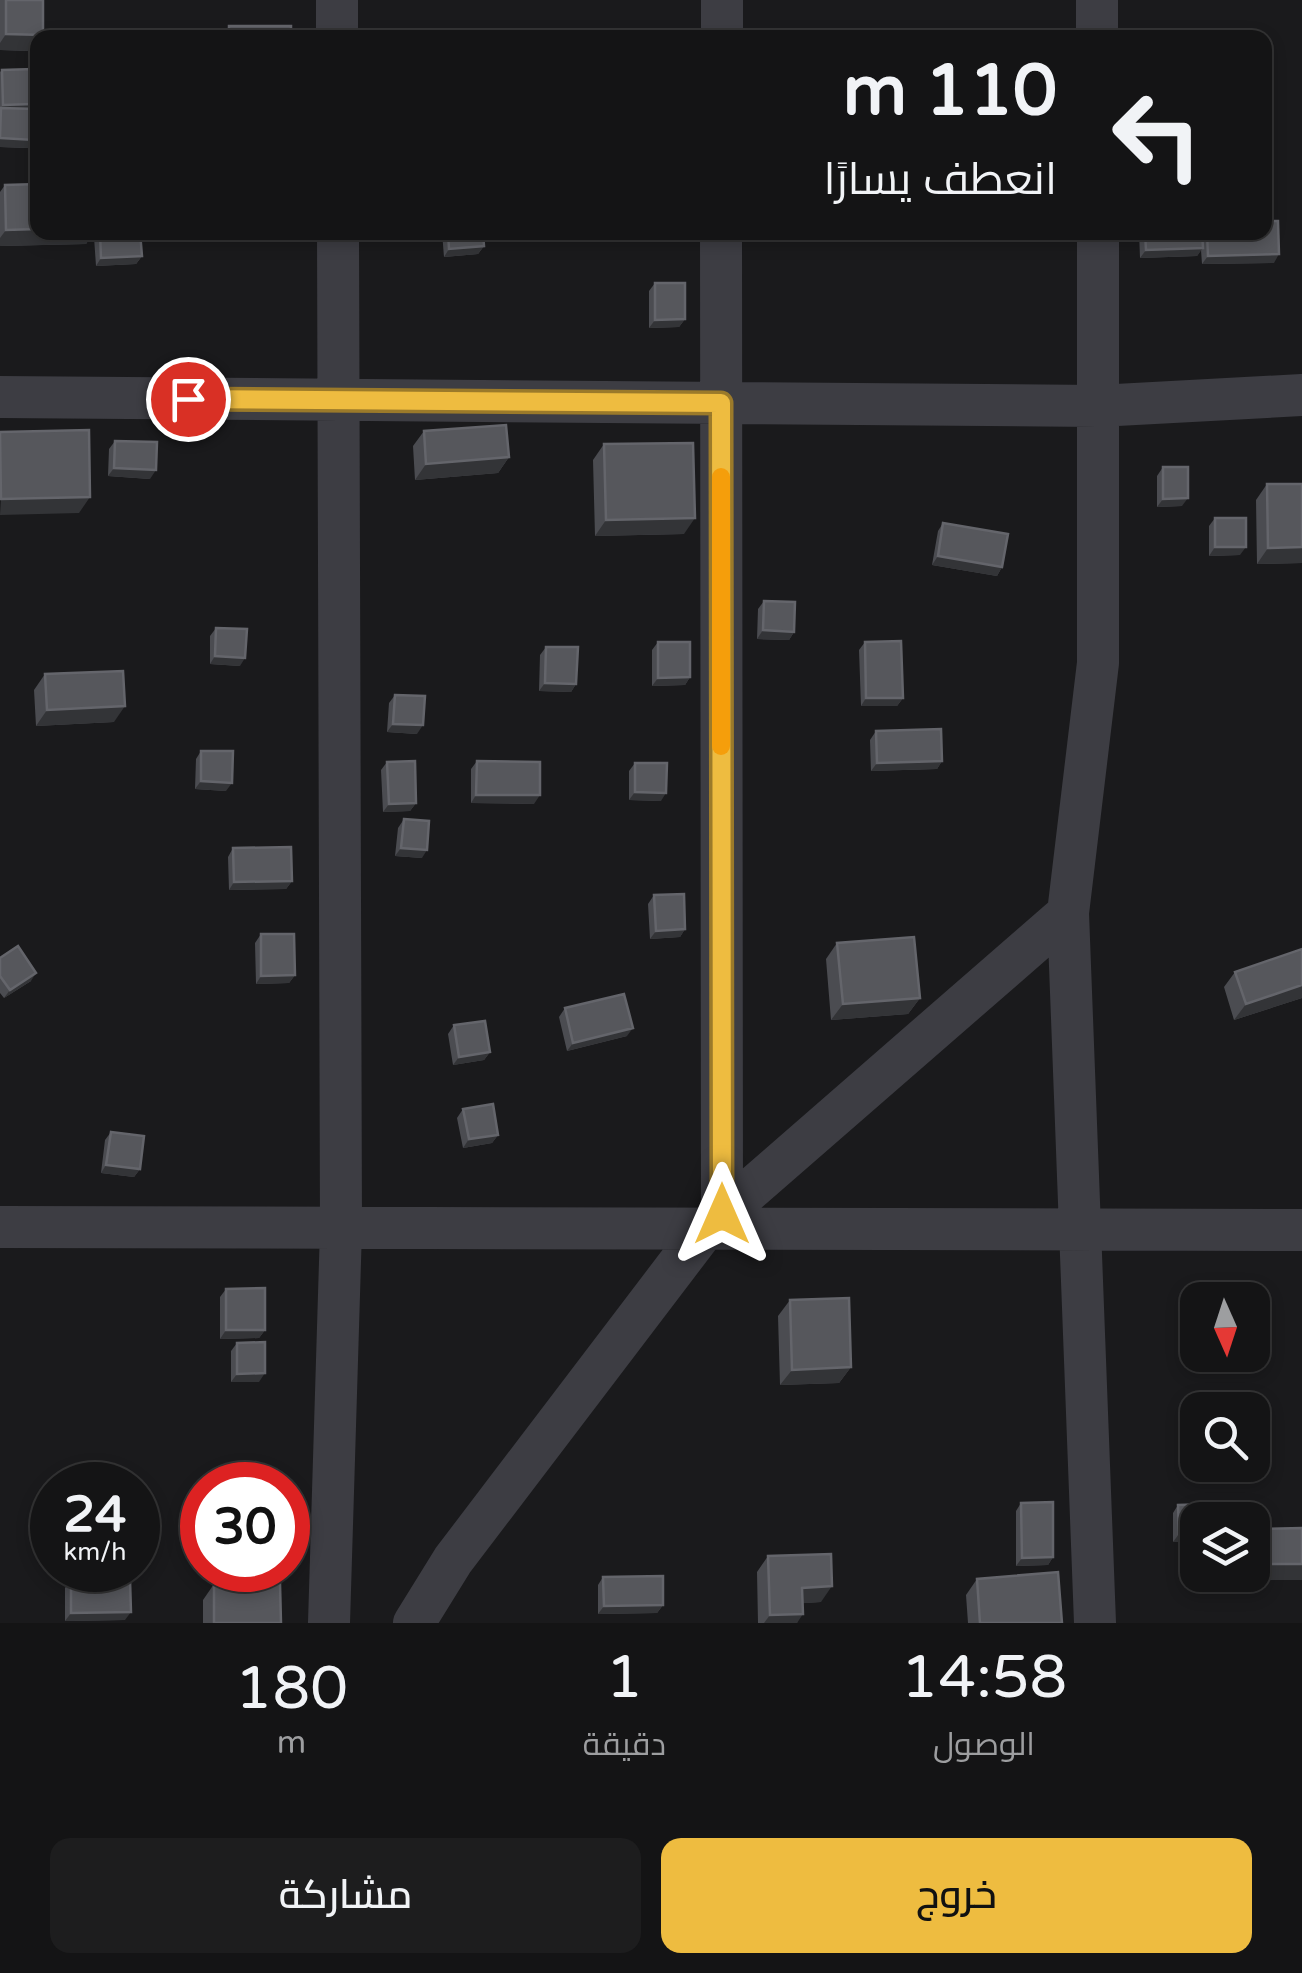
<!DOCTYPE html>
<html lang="ar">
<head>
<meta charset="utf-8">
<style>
	body { margin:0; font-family:"Varela Round",Cairo,sans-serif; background:#1d1d1e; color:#f1f3f6; direction:rtl; height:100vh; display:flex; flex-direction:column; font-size:38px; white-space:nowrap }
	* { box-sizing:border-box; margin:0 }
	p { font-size:32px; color:#9d9ea0 }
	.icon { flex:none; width:55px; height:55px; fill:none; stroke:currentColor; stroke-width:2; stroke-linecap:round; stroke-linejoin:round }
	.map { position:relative; height:1623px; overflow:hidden; direction:ltr }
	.side { display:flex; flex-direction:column; background:#141415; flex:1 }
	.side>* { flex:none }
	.hud { position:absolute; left:30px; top:30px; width:1242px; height:210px; border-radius:20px; box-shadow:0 5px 15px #0003,0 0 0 2px #333334; direction:rtl; background:#141415; color:#f1f3f6; overflow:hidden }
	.needle { width:65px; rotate:177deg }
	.controls { position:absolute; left:1180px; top:1282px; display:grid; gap:20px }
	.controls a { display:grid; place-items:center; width:90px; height:90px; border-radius:20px; background:#141415; box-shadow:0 5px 15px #0003,0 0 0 2px #333334; font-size:50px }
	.speed { position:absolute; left:30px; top:1462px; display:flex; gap:20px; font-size:50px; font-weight:700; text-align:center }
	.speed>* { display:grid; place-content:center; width:130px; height:130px; border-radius:50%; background:#141415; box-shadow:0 5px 15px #0003,0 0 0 2px #333334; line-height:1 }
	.speed small { font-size:25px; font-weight:400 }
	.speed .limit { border:15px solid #d22; background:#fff; color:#111 }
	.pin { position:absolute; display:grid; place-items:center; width:85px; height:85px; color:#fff; margin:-42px; border:5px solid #fff; border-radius:50%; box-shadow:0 2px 10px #0007 }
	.me { position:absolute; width:110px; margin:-55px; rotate:0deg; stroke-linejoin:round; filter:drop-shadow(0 0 8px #0008) }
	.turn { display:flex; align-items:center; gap:35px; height:210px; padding:0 50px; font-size:45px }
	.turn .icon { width:130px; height:130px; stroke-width:2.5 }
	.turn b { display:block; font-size:70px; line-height:85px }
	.eta { display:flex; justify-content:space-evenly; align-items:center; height:170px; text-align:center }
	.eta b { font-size:60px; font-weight:600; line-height:70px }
	.button { display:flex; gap:20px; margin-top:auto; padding:20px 50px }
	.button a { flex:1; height:115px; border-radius:20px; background:#eebc40; color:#111; font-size:40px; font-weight:600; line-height:115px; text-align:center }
	.button a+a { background:#1d1d1e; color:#f1f3f6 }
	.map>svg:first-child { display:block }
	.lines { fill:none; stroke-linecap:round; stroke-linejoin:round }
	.minor { stroke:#3d3d43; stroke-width:42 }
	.wall { fill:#4b4c51 }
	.shaded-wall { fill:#333437 }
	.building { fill:#56575c; stroke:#64656b; stroke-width:2.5 }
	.route-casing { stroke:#9b7a2a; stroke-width:25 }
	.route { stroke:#eebc40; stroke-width:18 }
	.slow { stroke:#f59e0b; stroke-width:18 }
</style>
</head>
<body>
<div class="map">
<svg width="1302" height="1623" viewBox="0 0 1302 1623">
	<rect width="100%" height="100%" fill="#1a1a1c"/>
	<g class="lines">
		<path class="minor" d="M337 0V38
			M1097 0V38
			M722 38V0
			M721 232 722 1214
			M0 397 1098 406 1302 395
			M1068 913 1095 1623
			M0 1227 1302 1230
			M329 1623 341 1229 338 232
			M414 1623 453 1560 704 1230 1068 913 1098 663V232"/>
	</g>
	<path class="wall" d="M0 0H43V35L41 38H38L32 51 0 50Z
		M229 26 291 38H221Z
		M2 70 33 104 30 109 34 140 29 148 0 147V72Z
		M5 185 38 232H94L86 244 0 246V192Z
		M97 232H140L142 256 136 264 96 266 94 237Z
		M442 232H483L484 246 478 254 444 257Z
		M1139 232H1265L1274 263 1202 264 1201 250 1197 256 1140 258Z
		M655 283 685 319 679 327 649 328V291Z
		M424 431 509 457 498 473 415 480 413 446Z
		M115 441 150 479 108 476 109 449Z
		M604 444 684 534 595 536 593 460Z
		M1163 467 1182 506 1157 507V476Z
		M1267 484H1302V563L1257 564 1256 500Z
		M1215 518 1240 555 1209 556V526Z
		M943 523 1002 567 997 576 932 565 938 531Z
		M764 601 794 632 789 640 757 639 758 609Z
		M216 628 240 666 210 664V636Z
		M658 642 690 677 685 685 652 686V650Z
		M865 642 903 698 897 706H861L859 650Z
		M546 647 576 684 571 692 539 691 540 655Z
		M45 674 114 722 36 726 34 690Z
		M395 695 417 734 387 732 389 703Z
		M876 731 942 761 937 769 871 771 870 740Z
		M201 751 226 791 195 789 196 759Z
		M477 761 534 804 471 803V769Z
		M387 762 416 803 410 811 383 812 381 770Z
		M635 763 661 801 629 800V771Z
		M404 819 422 858 395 856 398 828Z
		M233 848 292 881 286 889 229 890 228 857Z
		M654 895 685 929 680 937 650 939 648 904Z
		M261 934 295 975 289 983 256 984 255 943Z
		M837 943 920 998 908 1014 831 1020 826 959Z
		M1302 949V998L1234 1020 1224 987 1235 972Z
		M0 958 31 981 4 998 0 993Z
		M565 1008 627 1036 567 1051 559 1017Z
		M454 1025 490 1052 484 1060 453 1065 448 1034Z
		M463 1109 498 1135 492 1143 463 1148 457 1118Z
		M111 1132 140 1169 134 1177 101 1173 105 1140Z
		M226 1289 265 1330 259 1338 220 1339V1297Z
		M790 1300 851 1367 839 1383 780 1385 778 1316Z
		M237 1343 259 1382H231V1351Z
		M1021 1503 1053 1557 1048 1565 1016 1566V1511Z
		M1248 1503 1173 1542V1513L1178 1505Z
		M1302 1528V1580H1245V1575H1252V1534L1256 1529Z
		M768 1556 821 1602 803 1603 797 1623H758L757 1572Z
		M603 1577 663 1605 657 1613 598 1614V1585Z
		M71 1579 125 1620 65 1621V1588Z
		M977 1579 1062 1623H968L966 1595Z
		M214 1584 281 1623H203V1600Z"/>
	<path class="shaded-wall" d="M6 34 43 35 41 38H38V42L32 51 0 50V43Z
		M33 104 28 112 1 108 0 110 3 105Z
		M0 138 34 140 29 148 0 147Z
		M38 229V232H94L86 244 0 246V238L6 230Z
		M484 246 478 254 444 257 449 249Z
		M1203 248 1197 256 1140 258 1146 250Z
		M1279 254 1274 263 1202 264 1208 256Z
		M142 256 136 264 96 266 101 258Z
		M685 319 679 327 649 328 655 320Z
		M509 457 498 473 415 480 426 464Z
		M114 468 156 470 150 479 108 476Z
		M90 497 79 513 0 515 1 499Z
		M1188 498 1182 506 1157 507 1163 499Z
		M695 518 684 534 595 536 606 520Z
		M1215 547H1246L1240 555 1209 556Z
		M1302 547V563L1257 564 1268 548Z
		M938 556 1002 567 997 576 932 565Z
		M763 630 794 632 789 640 757 639Z
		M215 656 245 658 240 666 210 664Z
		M690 677 685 685 652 686 658 678Z
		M545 683 576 684 571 692 539 691Z
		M866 698H903L897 706H861Z
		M125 706 114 722 36 726 47 710Z
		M393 724 423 725 417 734 387 732Z
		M942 761 937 769 871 771 877 763Z
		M201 781 232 783 226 791 195 789Z
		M635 792 666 793 661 801 629 800Z
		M476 795H540L534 804 471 803Z
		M416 803 410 811 383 812 389 804Z
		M401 848 427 850 422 858 395 856Z
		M292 881 286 889 229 890 234 882Z
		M685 929 680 937 650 939 656 931Z
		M36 973 31 981 4 998 10 990Z
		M295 975 289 983 256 984 261 976Z
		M1302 985V998L1234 1020 1246 1004Z
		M920 998 908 1014 831 1020 843 1004Z
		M633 1028 627 1036 567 1051 573 1043Z
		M490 1052 484 1060 453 1065 459 1057Z
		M498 1135 492 1143 463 1148 469 1139Z
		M106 1165 140 1169 134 1177 101 1173Z
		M226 1330H265L259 1338 220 1339Z
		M851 1367 839 1383 780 1385 792 1370Z
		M265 1373 259 1382H231L237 1374Z
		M1179 1534H1198V1542H1173Z
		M1053 1557 1048 1565 1016 1566 1022 1558Z
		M1256 1564H1302V1580H1245L1248 1575H1252V1569Z
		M832 1586 821 1602 791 1604 802 1588Z
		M663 1605 657 1613 598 1614 604 1606Z
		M131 1612 125 1620 65 1621 71 1613Z
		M803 1614 797 1623H764L770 1615Z"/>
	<path class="building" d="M6 0H43V35L6 34Z
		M229 26H291V38H229Z
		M619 30V38H587V31Z
		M33 69V104L3 105 2 70Z
		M1 108 36 109 34 140 0 138Z
		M38 184V229L6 230 5 185Z
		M1265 221H1278L1279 254 1208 256 1207 232H1265Z
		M100 232H140L142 256 101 258Z
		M448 232H483L484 246 449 249Z
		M1145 232H1202L1203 248 1146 250Z
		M655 283H685V319L655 320Z
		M506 425 509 457 426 464 424 431Z
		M89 430 90 497 1 499 0 432Z
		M115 441 157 442 156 470 114 468Z
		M693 443 695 518 606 520 604 444Z
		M1163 467H1188V498L1163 499Z
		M1267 484H1302V547L1268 548Z
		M1215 518H1246V547H1215Z
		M943 523 1008 534 1002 567 938 556Z
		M764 601 795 602 794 632 763 630Z
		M216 628 247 629 245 658 215 656Z
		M901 641 903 698H866L865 642Z
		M658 642H690V677L658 678Z
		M546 647H578L576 684 545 683Z
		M123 671 125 706 47 710 45 674Z
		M395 695 425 696 423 725 393 724Z
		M941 729 942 761 877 763 876 731Z
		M201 751H233L232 783 201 781Z
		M415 761 416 803 389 804 387 762Z
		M477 761 540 762V795H476Z
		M635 763H667L666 793 635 792Z
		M404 819 429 821 427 850 401 848Z
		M291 847 292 881 234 882 233 848Z
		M684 894 685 929 656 931 654 895Z
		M261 934H294L295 975 261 976Z
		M914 937 920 998 843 1004 837 943Z
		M18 946 36 973 10 990 0 976V958Z
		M1302 949V985L1246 1004 1235 972Z
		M624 994 633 1028 573 1043 565 1008Z
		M485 1021 490 1052 459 1057 454 1025Z
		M493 1104 498 1135 469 1139 463 1109Z
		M111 1132 144 1136 140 1169 106 1165Z
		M265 1288V1330H226V1289Z
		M849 1298 851 1367 792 1370 790 1300Z
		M265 1342V1373L237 1374V1343Z
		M1053 1502V1557L1022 1558 1021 1503Z
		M1248 1503V1520H1198V1534H1179L1178 1505Z
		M1302 1528V1564H1256V1529Z
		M831 1554 832 1586 802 1588 803 1614 770 1615 768 1556Z
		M1058 1572 1062 1623H980L977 1579Z
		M663 1576V1605L604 1606 603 1577Z
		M71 1579H130L131 1612 71 1613Z
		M280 1583 281 1623H214V1584Z"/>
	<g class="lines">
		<defs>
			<path id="route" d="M188 399 721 403 722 1214"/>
		</defs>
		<use href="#route" class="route-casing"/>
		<use href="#route" class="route"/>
		<path class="slow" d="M721 477V746"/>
	</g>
</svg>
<div class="controls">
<a><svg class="needle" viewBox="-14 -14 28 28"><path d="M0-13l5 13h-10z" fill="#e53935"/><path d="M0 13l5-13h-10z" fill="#9d9ea0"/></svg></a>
<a><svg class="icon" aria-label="search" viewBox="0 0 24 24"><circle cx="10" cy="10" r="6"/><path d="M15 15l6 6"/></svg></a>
<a><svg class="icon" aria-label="layers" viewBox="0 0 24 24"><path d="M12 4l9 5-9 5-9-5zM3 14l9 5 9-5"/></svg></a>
</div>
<div class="speed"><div>24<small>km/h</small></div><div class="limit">30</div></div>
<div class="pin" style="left:188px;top:399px;background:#d93025"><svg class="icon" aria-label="arrive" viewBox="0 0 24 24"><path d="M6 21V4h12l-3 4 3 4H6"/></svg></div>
<svg class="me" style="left:722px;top:1214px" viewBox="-20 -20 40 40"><path d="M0-17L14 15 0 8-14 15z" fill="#eebc40" stroke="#fff" stroke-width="4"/></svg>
<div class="hud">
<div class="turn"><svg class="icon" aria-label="left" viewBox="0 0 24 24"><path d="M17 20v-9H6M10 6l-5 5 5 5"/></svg><div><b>110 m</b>انعطف يسارًا</div></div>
</div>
</div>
<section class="side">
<div class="eta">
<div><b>14:58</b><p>الوصول</p></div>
<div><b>1</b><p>دقيقة</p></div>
<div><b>180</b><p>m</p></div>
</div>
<div class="button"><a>خروج</a><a>مشاركة</a></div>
</section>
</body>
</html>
